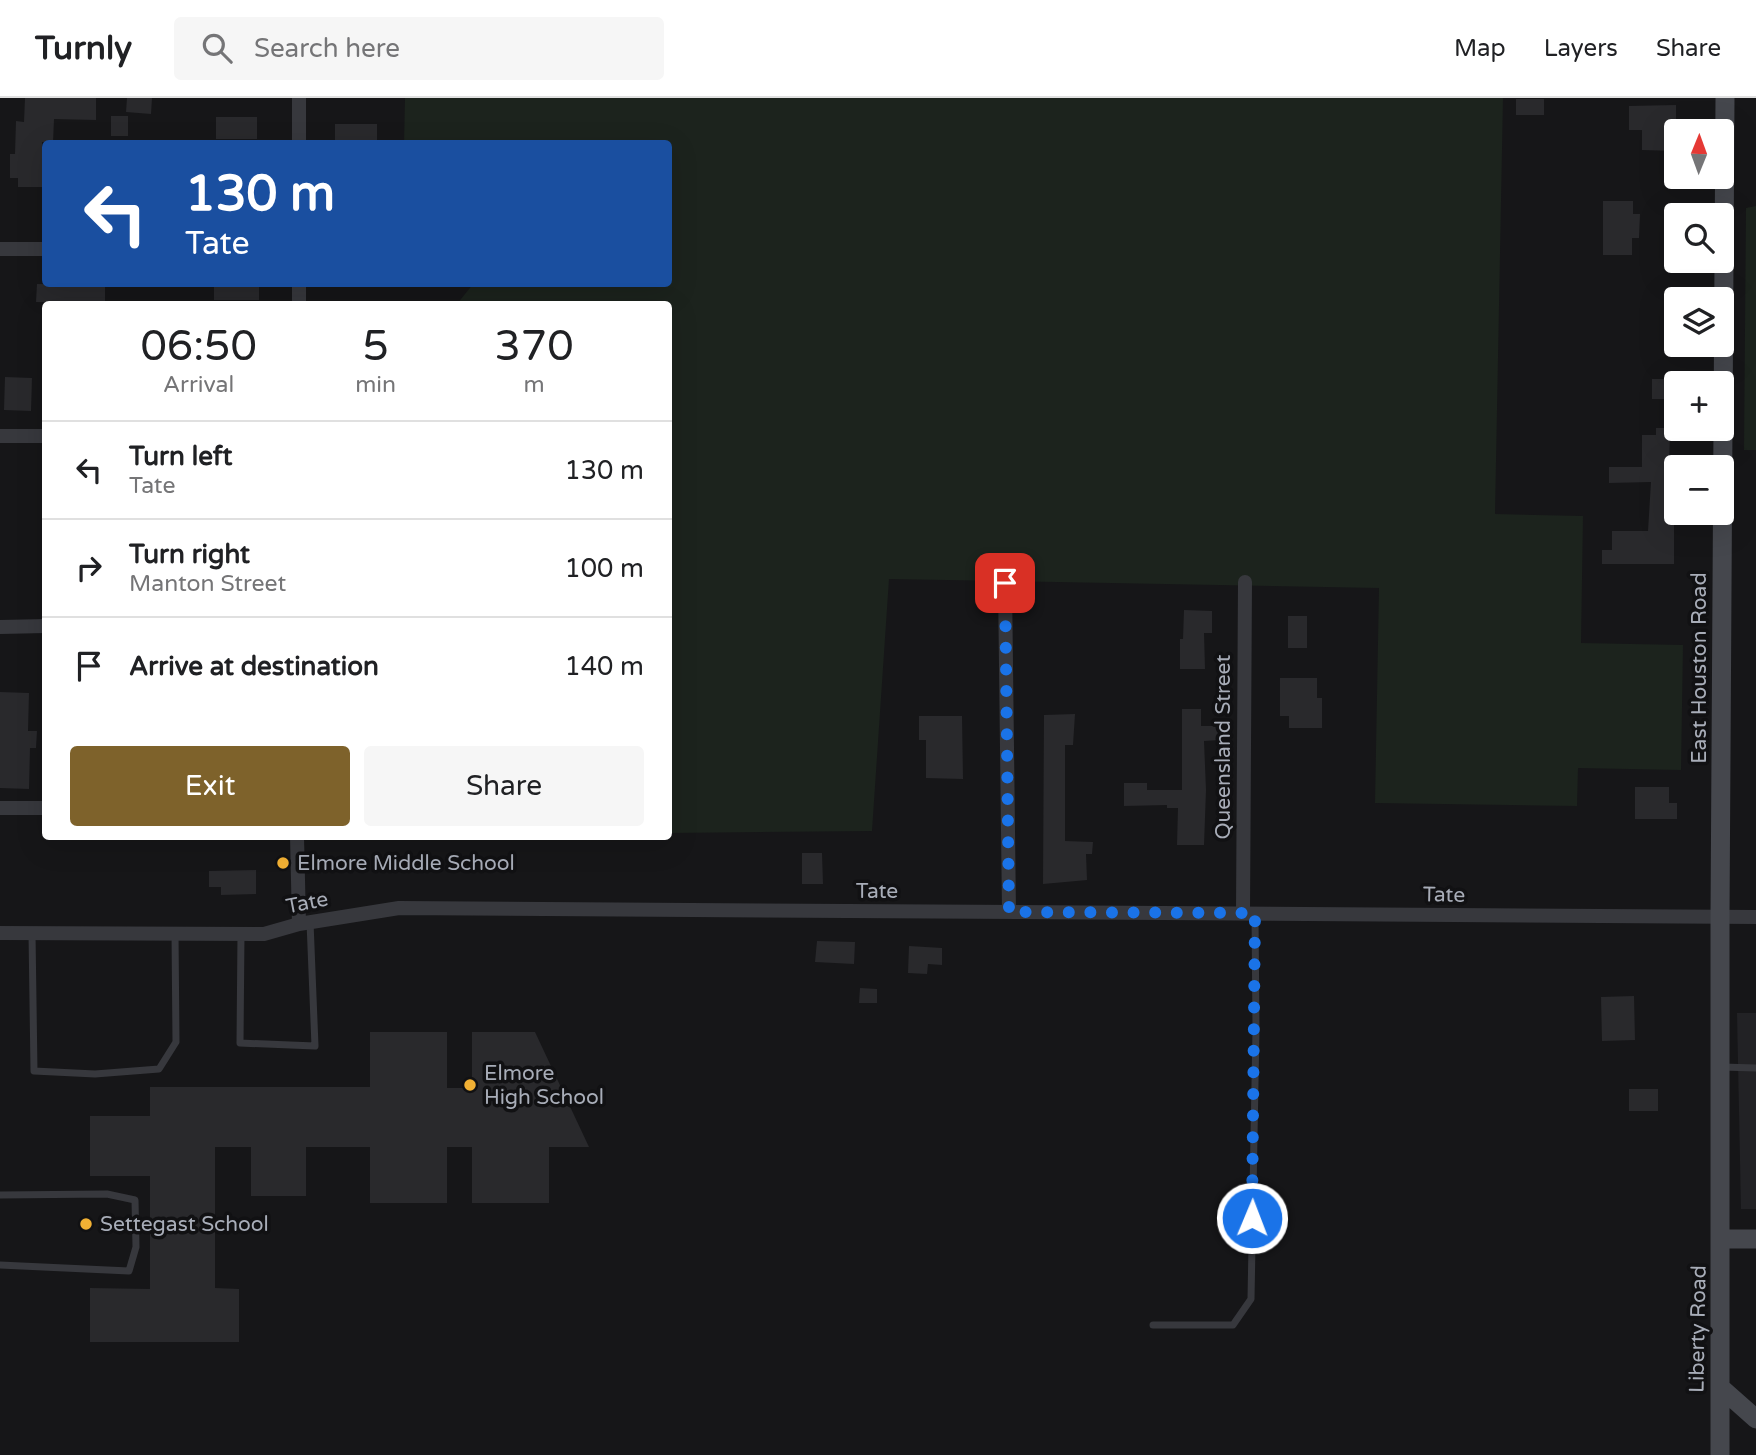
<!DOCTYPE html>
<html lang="en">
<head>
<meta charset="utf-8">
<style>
	body { margin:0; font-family:"Varela Round",sans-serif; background:#f6f6f6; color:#202124; height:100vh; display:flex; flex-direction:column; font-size:26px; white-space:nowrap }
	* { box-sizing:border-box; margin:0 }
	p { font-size:23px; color:#757577 }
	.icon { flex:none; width:38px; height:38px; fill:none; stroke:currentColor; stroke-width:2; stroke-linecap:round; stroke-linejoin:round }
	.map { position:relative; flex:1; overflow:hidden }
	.panel { position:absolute; left:42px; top:203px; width:630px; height:539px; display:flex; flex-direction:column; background:#fff; border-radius:7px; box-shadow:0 7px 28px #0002 }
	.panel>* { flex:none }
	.banner { position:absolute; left:42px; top:42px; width:630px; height:147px; border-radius:7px; box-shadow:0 7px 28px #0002; background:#1a4fa0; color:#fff; overflow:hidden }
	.needle { width:46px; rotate:1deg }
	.controls { position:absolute; left:1664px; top:21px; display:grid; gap:14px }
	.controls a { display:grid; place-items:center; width:70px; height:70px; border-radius:7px; background:#fff; box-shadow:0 7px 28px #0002; font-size:35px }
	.pin { position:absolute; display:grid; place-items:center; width:60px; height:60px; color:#fff; margin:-30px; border-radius:14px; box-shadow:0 4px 10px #0006 }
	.me { position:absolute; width:77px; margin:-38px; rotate:1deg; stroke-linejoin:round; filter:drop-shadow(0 0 5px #0008) }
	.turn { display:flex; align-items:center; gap:24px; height:147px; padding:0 28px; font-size:32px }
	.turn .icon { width:91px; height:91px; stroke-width:2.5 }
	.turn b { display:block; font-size:49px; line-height:60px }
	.eta { display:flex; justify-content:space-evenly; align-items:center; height:119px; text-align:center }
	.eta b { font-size:42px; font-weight:600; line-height:49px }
	.cta { display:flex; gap:14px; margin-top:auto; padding:14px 28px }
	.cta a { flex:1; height:80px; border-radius:7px; background:#7e622b; color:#fff; font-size:28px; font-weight:600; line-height:80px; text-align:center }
	.cta a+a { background:#f6f6f6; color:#202124 }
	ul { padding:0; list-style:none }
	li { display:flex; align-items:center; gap:21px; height:98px; padding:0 28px; border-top:2px solid #e0e0e0 }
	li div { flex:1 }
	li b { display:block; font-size:26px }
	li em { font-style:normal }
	header { display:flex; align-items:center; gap:42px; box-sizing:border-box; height:98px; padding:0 35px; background:#fff; border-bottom:2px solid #e0e0e0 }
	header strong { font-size:33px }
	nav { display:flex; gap:38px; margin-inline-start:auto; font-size:24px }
	.search { width:490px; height:63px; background:#f6f6f6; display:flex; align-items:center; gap:18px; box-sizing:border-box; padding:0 24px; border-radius:7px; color:#757577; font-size:26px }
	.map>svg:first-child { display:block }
	.built { fill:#222225 }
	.green { fill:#1c231d }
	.building { fill:#29292c }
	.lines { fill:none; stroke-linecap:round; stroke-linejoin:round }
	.lane { stroke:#37383d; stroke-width:7 }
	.street { stroke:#37383d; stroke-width:14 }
	.secondary { stroke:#45474d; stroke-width:19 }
	.route { stroke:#1a73e8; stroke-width:12; stroke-dasharray:0 21.6 }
	.poi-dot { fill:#f2b134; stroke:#111113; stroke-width:2.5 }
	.labels { text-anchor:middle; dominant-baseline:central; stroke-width:7; stroke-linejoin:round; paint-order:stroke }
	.street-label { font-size:21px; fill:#a8adb8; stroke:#111113 }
	.poi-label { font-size:21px; fill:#a8adb8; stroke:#111113; text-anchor:start }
</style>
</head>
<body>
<header>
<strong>Turnly</strong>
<div class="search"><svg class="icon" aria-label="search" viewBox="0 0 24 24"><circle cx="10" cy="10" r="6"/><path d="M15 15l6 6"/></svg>Search here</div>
<nav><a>Map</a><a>Layers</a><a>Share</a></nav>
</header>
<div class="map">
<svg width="1756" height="1357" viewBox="0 0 1756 1357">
	<rect width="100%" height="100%" fill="#161618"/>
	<path class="built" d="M1737 915H1756V1111H1741Z"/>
	<path class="green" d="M405 0H1503L1495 416 1583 418 1581 545 1683 547 1681 672 1578 670 1577 708 1375 705 1379 490 889 481 872 733 669 735 668 501 672 473H668V206H457L473 186H668V46H404Z
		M1756 108V352H1744L1746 110Z"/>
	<path class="building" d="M25 0H96V22L54 21 53 45 42 44V89H18V80H10V56H15L16 23 24 24Z
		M127 0H152L151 16 126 14Z
		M1516 1H1544V17H1516Z
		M1676 7V53L1642 52V32H1629V8Z
		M111 18H128V38H111Z
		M216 19H257V41H216Z
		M335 26H377V46H335Z
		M1603 103H1633V116H1640L1639 140H1632V157H1603Z
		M37 186 105 187V206L36 204Z
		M214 186H255V189H259V202H214Z
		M5 279 32 280 31 313 4 312Z
		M1652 281H1676V301H1652Z
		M1656 330H1670L1668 421H1674V466H1602V452H1612V433H1648L1651 384 1609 385V369H1642V337H1656Z
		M1184 512 1212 513V535H1204L1205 571H1180V541H1183Z
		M1288 518H1307V550H1288Z
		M1280 580H1317V600H1322V630H1289V618H1280Z
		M0 594 29 595 28 633H37L36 650H30L29 691 0 690Z
		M1182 611H1201V628H1220V642L1204 643 1206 692 1204 747H1177L1178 710H1167V707L1124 708V685H1147V692H1182Z
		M1075 616 1073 647H1065V743L1093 744 1092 756H1086L1087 782 1043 786 1044 617Z
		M919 618H962L963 681 926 680V642H919Z
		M1635 689H1669V705H1677V721H1635Z
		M802 755H822L823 786H802Z
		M256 772V796L221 797V789H209V773Z
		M817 843 855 844 854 866 815 864Z
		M909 848 942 850V867L928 866 927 876 908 875Z
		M860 890 877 891V905H859Z
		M1634 898 1635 942 1602 943 1601 899Z
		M370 934H447V990H472V934H535L589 1049H549V1105H472V1049H447V1105H370V1049H306V1098H251V1049H215V1190L239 1191V1244H90V1190L150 1191V1078H90V1018H150V989H370Z
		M1629 991H1658V1013H1629Z"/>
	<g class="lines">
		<path class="lane" d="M32 835 34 973 95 976 159 971 176 944 175 835
			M241 836 240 945 315 948 310 824
			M1722 969 1756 970
			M0 1097 107 1096 135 1102 136 1149 129 1173 0 1167
			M1153 1227H1233L1251 1201 1256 931 1255 816"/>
		<path class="street" d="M299 46V0
			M0 151H46
			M299 206V186
			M0 338H46
			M1005 485 1009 814
			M0 529 46 528
			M0 710H46
			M297 738 299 826
			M1243 815 1245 484
			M0 835 264 836 299 826 399 810 1756 819"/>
		<path class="secondary" d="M1721 1141H1756
			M1720 1289 1756 1321
			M1720 1357V819L1725 0"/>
	</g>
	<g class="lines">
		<path class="route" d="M1005 485 1009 814 1255 815 1252 1120"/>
	</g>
	<g class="poi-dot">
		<circle cx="283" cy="765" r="7"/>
		<circle cx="470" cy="987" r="7"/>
		<circle cx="86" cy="1126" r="7"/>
	</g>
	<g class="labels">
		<g class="street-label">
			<text transform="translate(1699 570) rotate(-90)">East Houston Road</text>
			<text transform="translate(1223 649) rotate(-90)">Queensland Street</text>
			<text x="877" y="793">Tate</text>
			<text transform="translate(1444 797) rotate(1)">Tate</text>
			<text transform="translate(307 805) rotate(-11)">Tate</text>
			<text transform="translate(1698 1231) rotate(-89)">Liberty Road</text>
		</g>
		<g class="poi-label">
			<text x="297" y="765">Elmore Middle School</text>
			<text x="484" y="975">Elmore<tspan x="484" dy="24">High School</tspan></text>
			<text x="100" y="1126">Settegast School</text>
		</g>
	</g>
</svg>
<div class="controls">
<a><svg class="needle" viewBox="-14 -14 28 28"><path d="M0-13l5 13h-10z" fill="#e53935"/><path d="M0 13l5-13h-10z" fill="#757577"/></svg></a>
<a><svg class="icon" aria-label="search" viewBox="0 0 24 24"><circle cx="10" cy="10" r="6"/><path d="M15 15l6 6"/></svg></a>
<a><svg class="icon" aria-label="layers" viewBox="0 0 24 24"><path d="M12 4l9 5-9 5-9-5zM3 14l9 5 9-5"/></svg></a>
<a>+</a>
<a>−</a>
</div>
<div class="pin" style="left:1005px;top:485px;background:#d93025"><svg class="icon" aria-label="arrive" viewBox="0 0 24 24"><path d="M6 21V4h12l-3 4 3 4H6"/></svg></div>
<svg class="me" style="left:1252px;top:1120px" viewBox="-20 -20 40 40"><circle r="17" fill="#1a73e8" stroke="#fff" stroke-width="3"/><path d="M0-11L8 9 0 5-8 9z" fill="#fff"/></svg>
<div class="banner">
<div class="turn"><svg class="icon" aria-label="left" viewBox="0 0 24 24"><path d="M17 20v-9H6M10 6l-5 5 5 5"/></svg><div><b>130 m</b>Tate</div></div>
</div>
<section class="panel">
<div class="eta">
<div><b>06:50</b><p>Arrival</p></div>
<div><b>5</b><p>min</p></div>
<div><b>370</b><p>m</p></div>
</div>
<ul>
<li><svg class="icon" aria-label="left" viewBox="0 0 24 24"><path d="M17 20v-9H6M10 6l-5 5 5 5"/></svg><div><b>Turn left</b><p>Tate</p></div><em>130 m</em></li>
<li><svg class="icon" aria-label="right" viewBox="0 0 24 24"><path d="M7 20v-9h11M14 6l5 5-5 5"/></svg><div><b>Turn right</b><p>Manton Street</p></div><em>100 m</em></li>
<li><svg class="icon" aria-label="arrive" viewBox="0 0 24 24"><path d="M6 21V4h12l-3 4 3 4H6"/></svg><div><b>Arrive at destination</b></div><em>140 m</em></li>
</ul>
<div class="cta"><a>Exit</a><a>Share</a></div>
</section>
</div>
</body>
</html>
